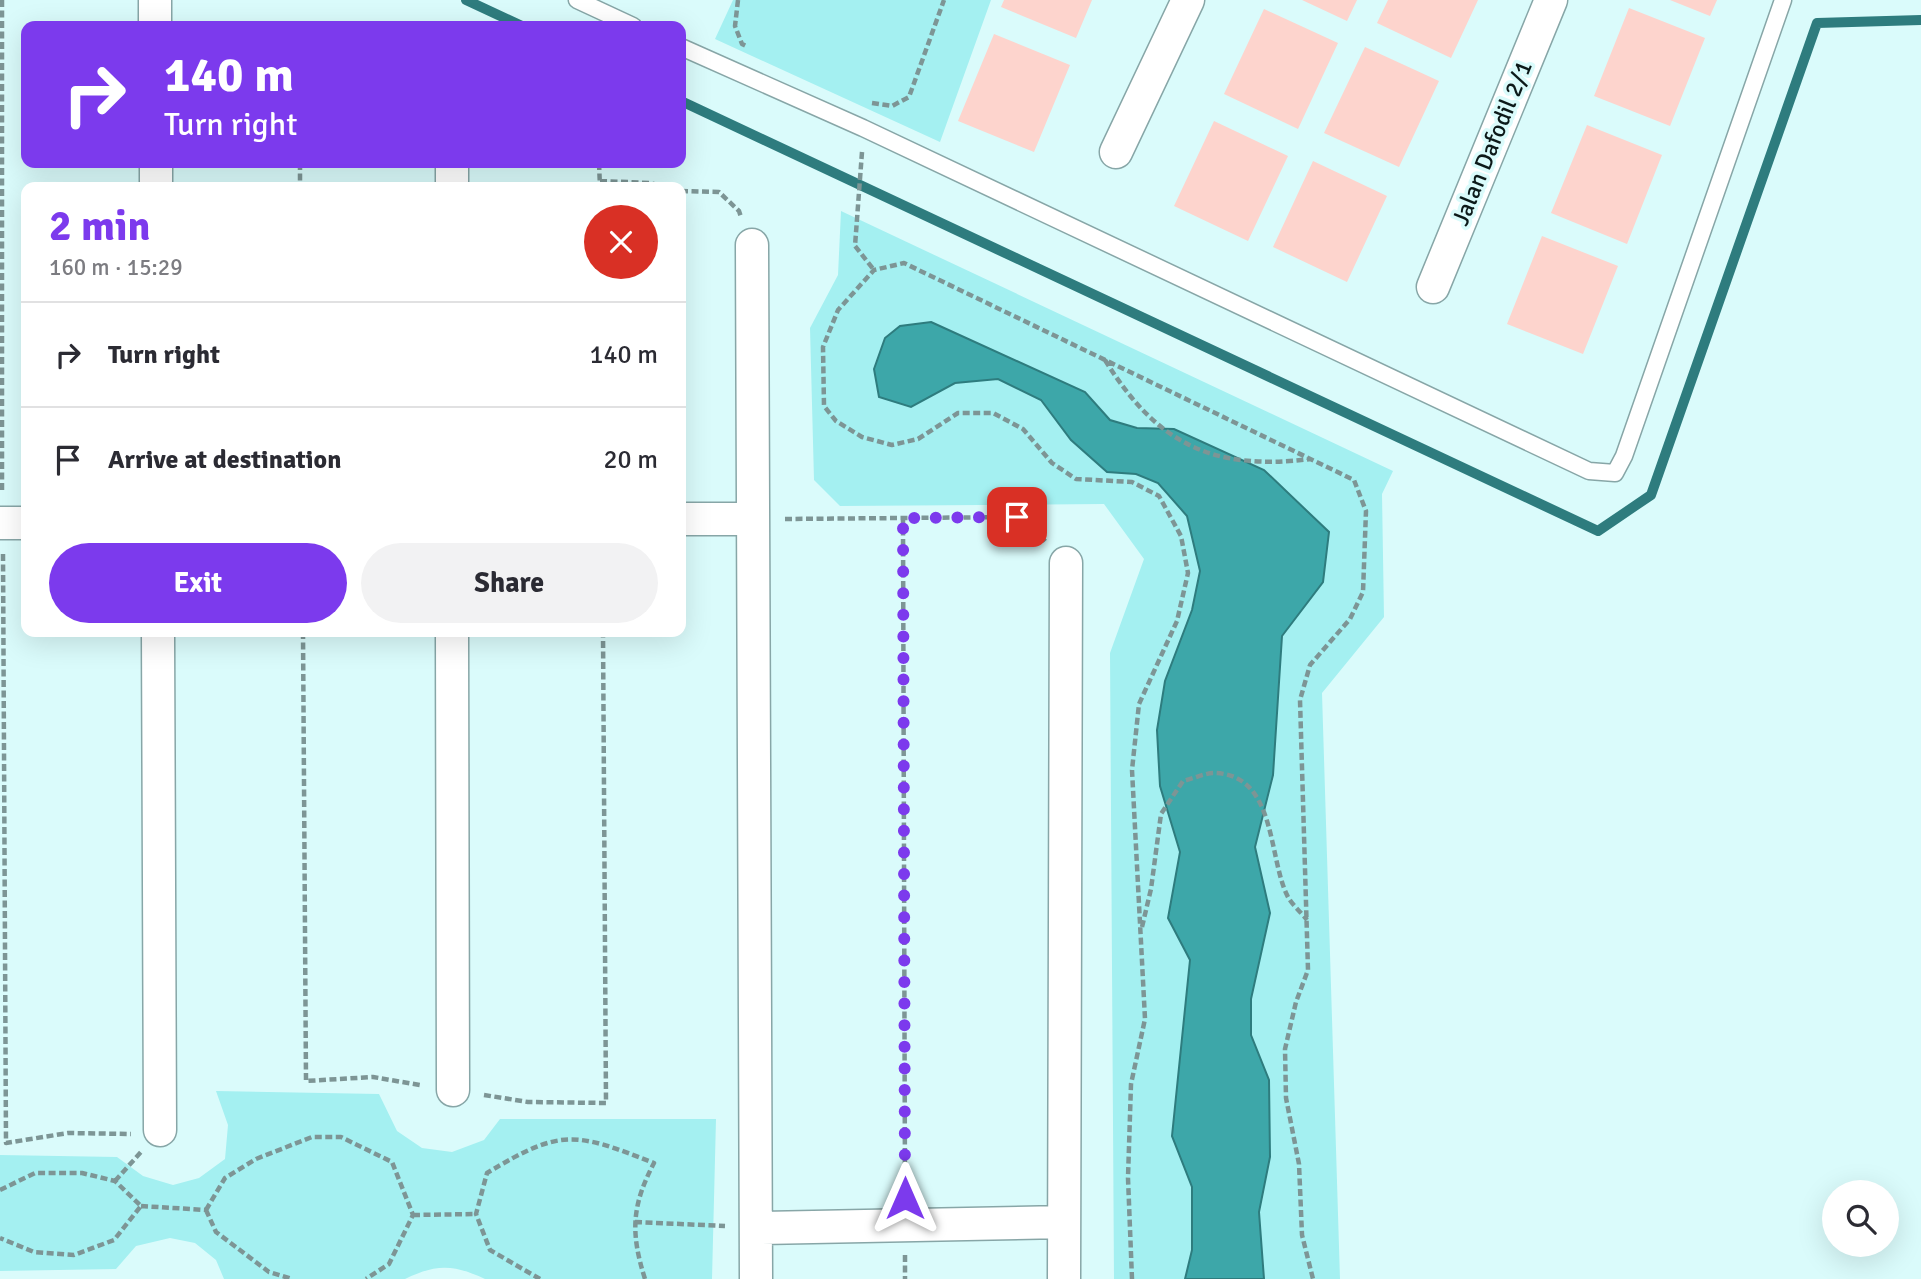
<!DOCTYPE html>
<html lang="en">
<head>
<meta charset="utf-8">
<style>
	body { margin:0; font-family:Signika,sans-serif; background:#f2f2f3; color:#2b2b33; height:100vh; display:flex; flex-direction:column; font-size:26px; white-space:nowrap }
	* { box-sizing:border-box; margin:0 }
	p { font-size:23px; color:#7c7c81 }
	.icon { flex:none; width:38px; height:38px; fill:none; stroke:currentColor; stroke-width:2; stroke-linecap:round; stroke-linejoin:round }
	.map { position:relative; flex:1; overflow:hidden }
	.details { position:absolute; left:21px; top:182px; width:665px; height:455px; display:flex; flex-direction:column; background:#fff; border-radius:14px; box-shadow:0 7px 28px #0002 }
	.details>* { flex:none }
	.guide { position:absolute; left:21px; top:21px; width:665px; height:147px; border-radius:14px; box-shadow:0 7px 28px #0002; background:#7c3aed; color:#fff; overflow:hidden }
	.tools { position:absolute; left:1822px; top:1180px; display:grid; gap:14px }
	.tools a { display:grid; place-items:center; width:77px; height:77px; border-radius:50%; background:#fff; box-shadow:0 7px 28px #0002; font-size:35px }
	.pin { position:absolute; display:grid; place-items:center; width:60px; height:60px; color:#fff; margin:-30px; border-radius:14px; box-shadow:0 4px 10px #0006 }
	.me { position:absolute; width:77px; margin:-38px; rotate:0deg; stroke-linejoin:round; filter:drop-shadow(0 0 5px #0008) }
	.turn { display:flex; align-items:center; gap:24px; height:147px; padding:0 28px; font-size:32px }
	.turn .icon { width:91px; height:91px; stroke-width:2.5 }
	.turn b { display:block; font-size:49px; line-height:60px }
	.round { display:grid; place-items:center; flex:none; width:74px; height:74px; border-radius:37px; background:#f2f2f3 }
	.overview { display:flex; align-items:center; justify-content:space-between; height:119px; padding:0 28px }
	h1 { font-size:42px; font-weight:700; line-height:52px; color:#7c3aed }
	.cta { display:flex; gap:14px; margin-top:auto; padding:14px 28px }
	.cta a { flex:1; height:80px; border-radius:42px; background:#7c3aed; color:#fff; font-size:28px; font-weight:700; line-height:80px; text-align:center }
	.cta a+a { background:#f2f2f3; color:#2b2b33 }
	ul { padding:0; list-style:none }
	li { display:flex; align-items:center; gap:21px; height:105px; padding:0 28px; border-top:2px solid #e1e1e2 }
	li div { flex:1 }
	li b { display:block; font-size:26px }
	li em { font-style:normal }
	.map>svg:first-child { display:block }
	.green { fill:#a4f0f1 }
	.water { fill:#3da7a9; stroke:#2e7c7e; stroke-width:2 }
	.lines { fill:none; stroke-linecap:round; stroke-linejoin:round }
	.stream { stroke:#2e7c7e; stroke-width:10 }
	.building { fill:#fdd4cd }
	.service-casing { stroke:#87a6a7; stroke-width:19 }
	.minor-casing { stroke:#87a6a7; stroke-width:35 }
	.path { stroke:#7d9595; stroke-width:4.5; stroke-dasharray:7 3.5; stroke-linecap:butt }
	.service { stroke:#fff; stroke-width:16 }
	.minor { stroke:#fff; stroke-width:32 }
	.route { stroke:#7c3aed; stroke-width:12; stroke-dasharray:0 21.6 }
	.labels { text-anchor:middle; dominant-baseline:central; stroke-width:7; stroke-linejoin:round; paint-order:stroke }
	.street-label { font-size:24px; fill:#0c1919; stroke:#dafbfb }
</style>
</head>
<body>
<div class="map">
<svg width="1921" height="1279" viewBox="0 0 1921 1279">
	<rect width="100%" height="100%" fill="#dafbfb"/>
	<path class="green" d="M733 0H991L940 142 715 39Z
		M841 211 1393 471 1382 494 1384 617 1322 693 1340 1279H1114L1110 653 1144 559 1104 504 840 506 814 480 810 328 838 275Z
		M216 1091 379 1094 397 1131 422 1148 452 1152 484 1140 500 1119H716L712 1279H485C453 1264 436 1264 405 1279H224L216 1260 195 1243 170 1238 136 1246 116 1269 0 1271V1155L117 1157 143 1176 173 1185 199 1178 225 1159 228 1125Z"/>
	<path class="water" d="M931 322 1085 392 1110 420 1137 428 1174 429 1264 470 1329 532 1323 582 1282 636 1273 775 1255 847 1270 913 1251 999V1035L1269 1080 1270 1157 1259 1212 1264 1279H1185L1192 1250V1187L1172 1136 1190 960 1168 918 1180 852 1160 786 1157 730 1165 681 1192 610 1200 571 1187 516 1158 483 1136 474 1107 472 1071 440 1041 400 998 379 955 383 911 407 879 397 874 369 885 338 900 326Z"/>
	<g class="lines">
		<path class="stream" d="M466 0 522 26
			M681 101 1598 531 1651 495 1817 23 1921 20"/>
	</g>
	<path class="building" d="M1004 0H1092L1076 38 1001 7Z
		M1302 0H1357L1347 21Z
		M1388 0H1478L1451 58 1377 23Z
		M1670 0H1717L1710 16Z
		M1629 8 1705 38 1670 126 1594 96Z
		M1264 9 1338 43 1298 129 1224 94Z
		M994 34 1070 65 1034 152 958 121Z
		M1365 47 1439 81 1399 167 1324 133Z
		M1214 121 1288 156 1248 241 1174 206Z
		M1587 125 1662 155 1627 244 1551 213Z
		M1313 161 1387 196 1347 282 1273 247Z
		M1542 236 1618 266 1583 354 1507 324Z"/>
	<g class="lines">
		<defs>
			<path id="service" d="M577 0 633 26
				M681 47 863 128 1589 471 1615 473 1624 456 1783 0"/>
			<path id="minor" d="M155 0V26
				M1116 152 1188 0
				M156 163V187
				M452 163V187
				M752 245 756 1279
				M1433 287 1551 0
				M681 519H752
				M0 523H26
				M158 632 160 1130
				M452 632 453 1090
				M756 1228 1064 1222
				M1064 1279 1066 563"/>
		</defs>
		<use href="#service" class="service-casing"/>
		<use href="#minor" class="minor-casing"/>
		<path class="path" d="M2 0V493
			M738 0 735 26 742 44 746 46
			M872 103 892 106 909 97 944 0
			M862 152 855 246 874 270
			M300 163V187
			M599 163 600 187
			M600 181 650 183 666 187
			M681 191 719 192 739 211 741 217
			M1105 360C1157 444 1212 471 1311 459
			M903 518 905 1194
			M785 519 1017 517 1030 525 1046 542
			M3 554 6 1143 68 1133 131 1134
			M303 632 306 1081 373 1077 420 1085
			M1142 927 1151 889 1161 814 1183 781C1192 779 1205 773 1214 773 1276 774 1268 856 1287 895 1291 904 1301 912 1307 920
			M484 1095 528 1102 606 1103 603 632
			M115 1181 141 1152
			M0 1190 35 1173H82L115 1181 141 1206 114 1240 74 1255 34 1252 0 1238
			M141 1206 206 1210
			M206 1210 225 1178 256 1159 312 1137H341L392 1162 413 1215 389 1264 366 1279
			M206 1210 216 1232 269 1272 292 1279
			M413 1215 476 1214
			M635 1222 725 1226
			M905 1255V1279
			M540 1279 490 1250 476 1214 487 1173C561 1128 575 1132 654 1163 632 1205 630 1232 645 1279
			M1132 1279 1128 1178 1131 1084 1145 1019 1132 770 1139 704 1177 621 1188 573 1181 536 1159 496 1132 482 1076 479 1052 463 1023 429 993 413H958L918 439 892 445 862 437 836 421 824 406 823 347 838 310 874 270 904 263 1354 480 1366 511 1363 592 1350 619 1310 665 1300 700 1308 970 1296 1002 1285 1049 1286 1098 1299 1164 1302 1235 1313 1279"/>
		<use href="#service" class="service"/>
		<use href="#minor" class="minor"/>
	</g>
	<g class="lines">
		<path class="route" d="M905 1198 903 518 1017 517"/>
	</g>
	<g class="labels">
		<g class="street-label">
			<text transform="translate(1492 143) rotate(-68)">Jalan Dafodil 2/1</text>
		</g>
	</g>
</svg>
<div class="tools">
<a><svg class="icon" aria-label="search" viewBox="0 0 24 24"><circle cx="10" cy="10" r="6"/><path d="M15 15l6 6"/></svg></a>
</div>
<div class="pin" style="left:1017px;top:517px;background:#d93025"><svg class="icon" aria-label="arrive" viewBox="0 0 24 24"><path d="M6 21V4h12l-3 4 3 4H6"/></svg></div>
<svg class="me" style="left:905px;top:1198px" viewBox="-20 -20 40 40"><path d="M0-17L14 15 0 8-14 15z" fill="#7c3aed" stroke="#fff" stroke-width="4"/></svg>
<div class="guide">
<div class="turn"><svg class="icon" aria-label="right" viewBox="0 0 24 24"><path d="M7 20v-9h11M14 6l5 5-5 5"/></svg><div><b>140 m</b>Turn right</div></div>
</div>
<section class="details">
<div class="overview"><div><h1>2 min</h1><p>160 m · 15:29</p></div><a class="round" style="background:#d93025;color:#fff"><svg class="icon" aria-label="close" viewBox="0 0 24 24"><path d="M6 6l12 12M18 6L6 18"/></svg></a></div>
<ul>
<li><svg class="icon" aria-label="right" viewBox="0 0 24 24"><path d="M7 20v-9h11M14 6l5 5-5 5"/></svg><div><b>Turn right</b></div><em>140 m</em></li>
<li><svg class="icon" aria-label="arrive" viewBox="0 0 24 24"><path d="M6 21V4h12l-3 4 3 4H6"/></svg><div><b>Arrive at destination</b></div><em>20 m</em></li>
</ul>
<div class="cta"><a>Exit</a><a>Share</a></div>
</section>
</div>
</body>
</html>
